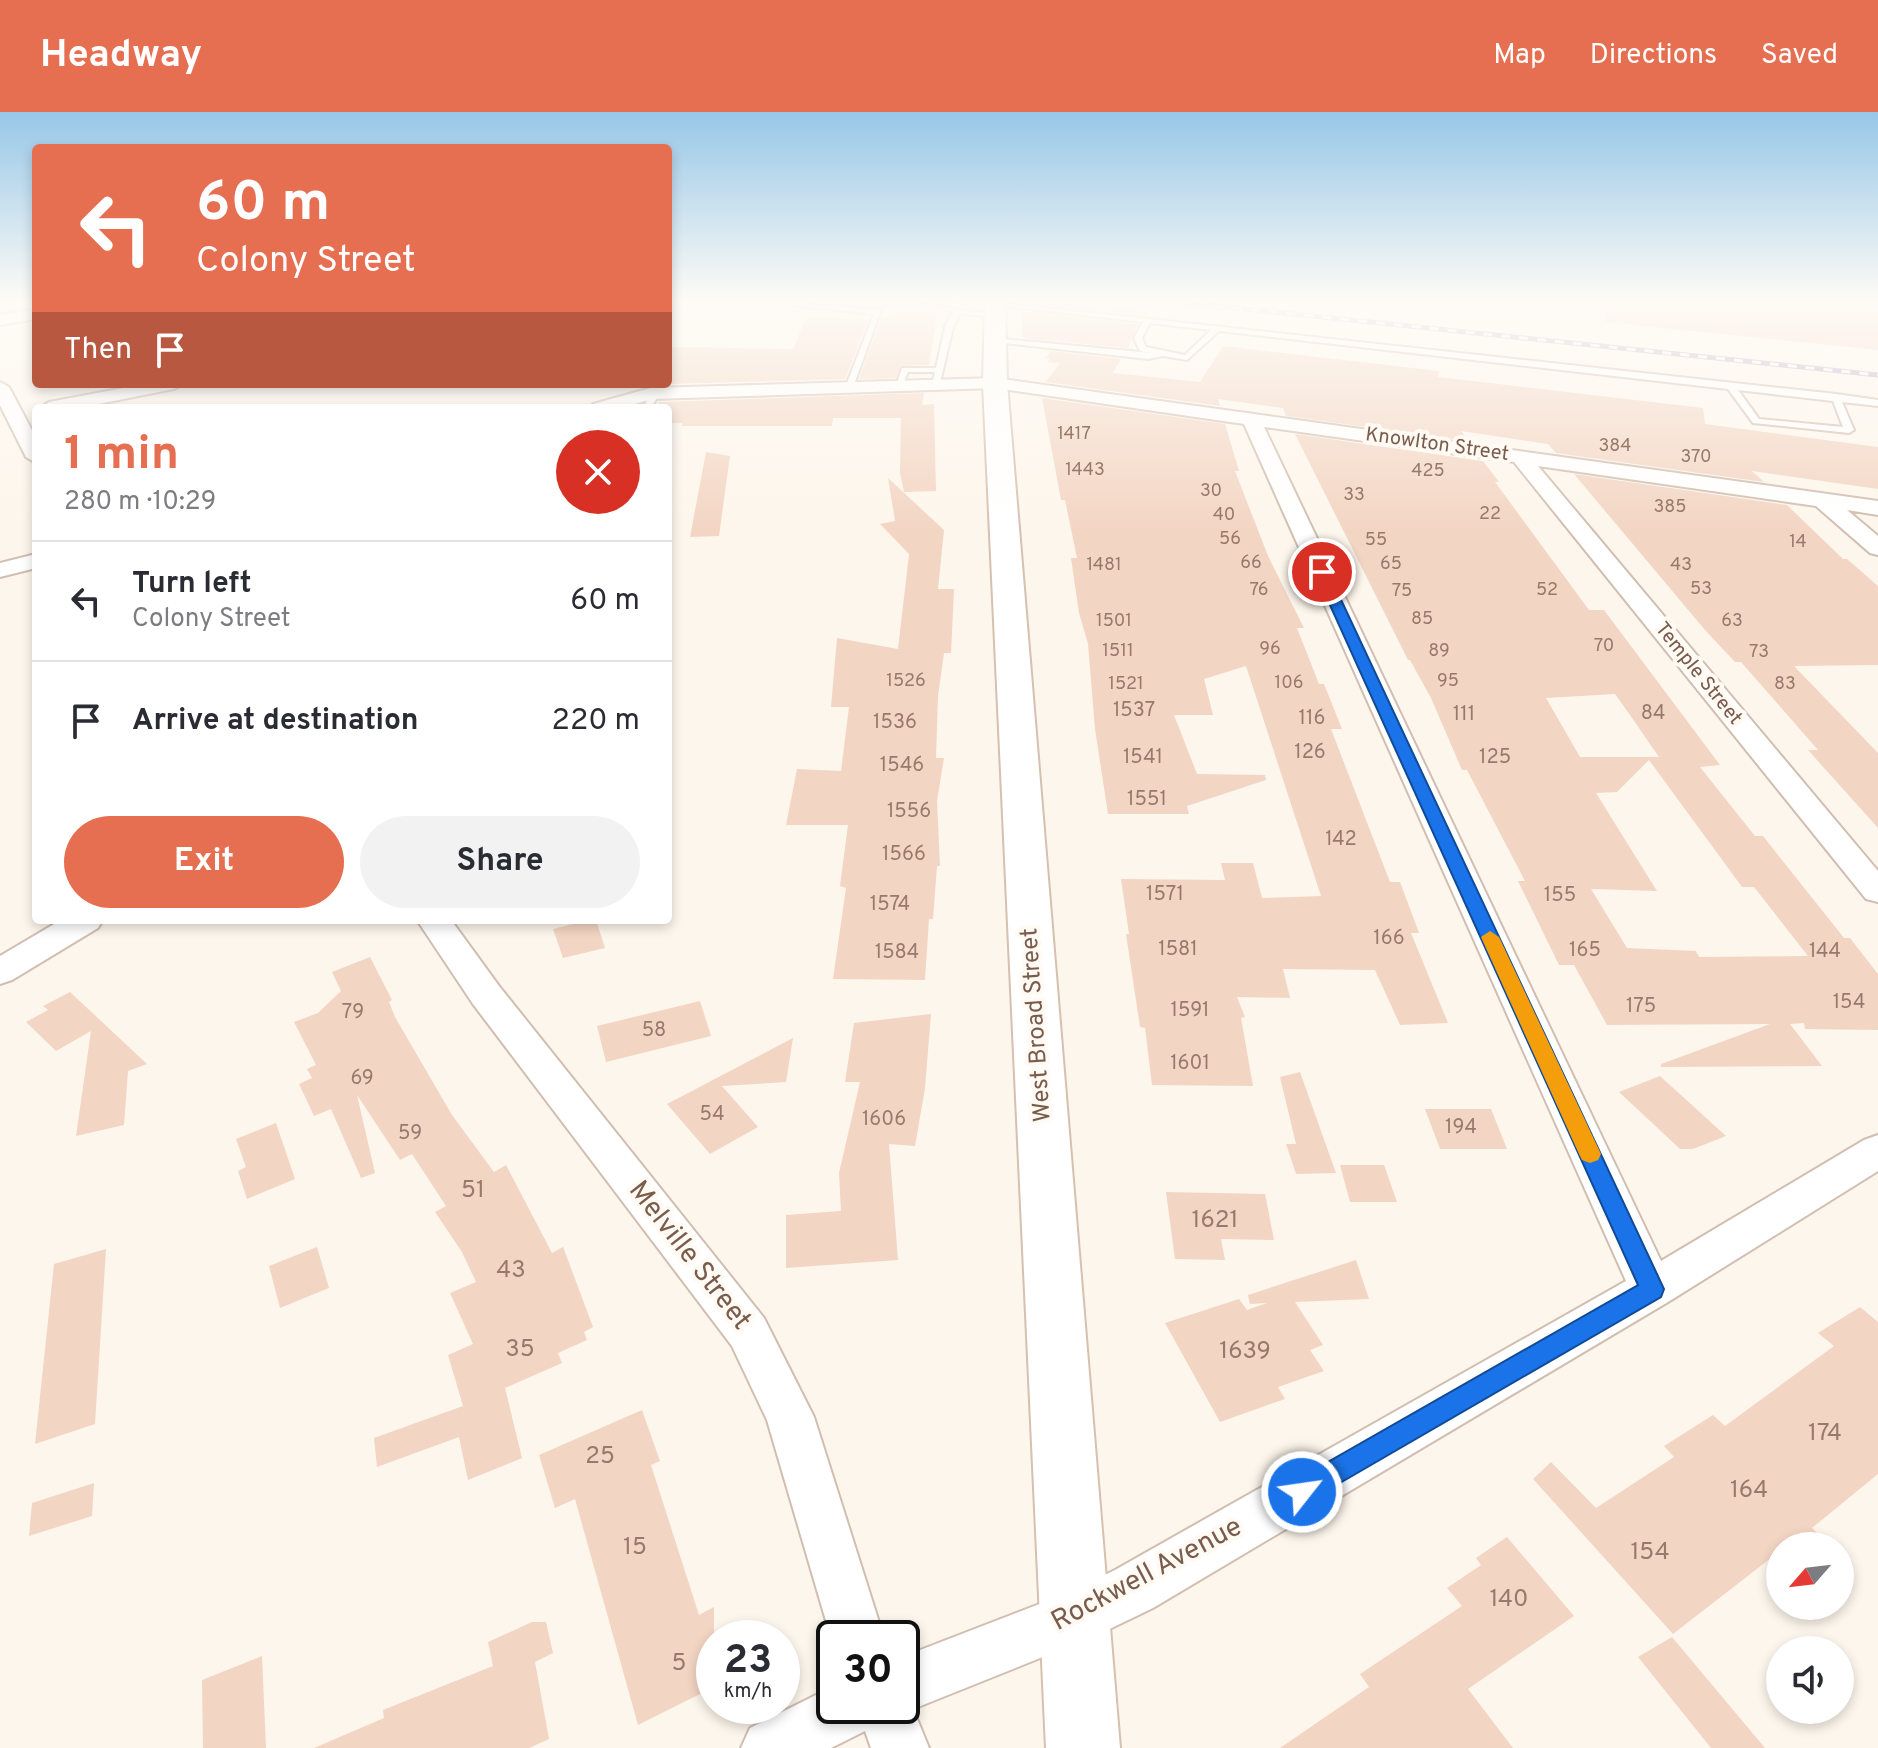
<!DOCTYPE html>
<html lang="en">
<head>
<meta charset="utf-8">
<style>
	body { margin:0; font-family:Overpass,sans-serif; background:#f2f2f3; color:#2b2b33; height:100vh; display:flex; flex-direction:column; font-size:30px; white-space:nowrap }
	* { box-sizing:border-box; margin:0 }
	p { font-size:26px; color:#7c7c81 }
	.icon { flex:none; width:44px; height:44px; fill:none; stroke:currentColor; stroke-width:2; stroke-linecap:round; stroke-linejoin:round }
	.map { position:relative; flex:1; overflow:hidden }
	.side { position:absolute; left:32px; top:292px; width:640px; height:520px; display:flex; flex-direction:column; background:#fff; border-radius:8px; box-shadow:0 4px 12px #0003 }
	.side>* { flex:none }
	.guide { position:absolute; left:32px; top:32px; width:640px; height:244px; border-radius:8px; box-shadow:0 4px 12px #0003; background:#e76f51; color:#fff; overflow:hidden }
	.needle { width:52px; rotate:242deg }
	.fabs { position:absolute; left:1766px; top:1420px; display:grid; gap:16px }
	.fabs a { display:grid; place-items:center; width:88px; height:88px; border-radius:50%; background:#fff; box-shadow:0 4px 12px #0003; font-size:40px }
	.speed { position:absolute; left:696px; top:1508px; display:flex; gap:16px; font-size:40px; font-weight:700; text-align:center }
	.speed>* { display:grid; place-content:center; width:104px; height:104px; border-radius:50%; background:#fff; box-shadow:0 4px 12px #0003; line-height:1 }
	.speed small { font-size:20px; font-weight:400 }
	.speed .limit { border:4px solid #111; border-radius:12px; background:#fff; color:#111 }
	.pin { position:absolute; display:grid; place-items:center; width:68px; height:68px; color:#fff; margin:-34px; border:4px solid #fff; border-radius:50%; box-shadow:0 2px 8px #0007 }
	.me { position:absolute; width:88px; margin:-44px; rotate:60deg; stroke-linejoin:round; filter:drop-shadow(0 0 6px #0008) }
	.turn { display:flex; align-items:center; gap:28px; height:168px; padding:0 32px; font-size:36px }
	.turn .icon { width:104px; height:104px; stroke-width:2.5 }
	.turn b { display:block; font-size:56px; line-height:68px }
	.then { display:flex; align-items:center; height:76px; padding:0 32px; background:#0003; gap:16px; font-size:30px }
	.round { display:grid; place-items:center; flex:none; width:84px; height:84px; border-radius:42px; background:#f2f2f3 }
	.headline { display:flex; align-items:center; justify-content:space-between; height:136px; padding:0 32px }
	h1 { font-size:48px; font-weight:700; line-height:60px; color:#e76f51 }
	.button { display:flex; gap:16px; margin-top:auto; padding:16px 32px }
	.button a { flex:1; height:92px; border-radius:48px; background:#e76f51; color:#fff; font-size:32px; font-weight:700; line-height:92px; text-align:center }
	.button a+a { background:#f2f2f3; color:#2b2b33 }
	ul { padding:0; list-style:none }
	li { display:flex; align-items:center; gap:24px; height:120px; padding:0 32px; border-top:2px solid #e1e1e2 }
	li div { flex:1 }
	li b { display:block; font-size:30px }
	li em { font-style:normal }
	header { display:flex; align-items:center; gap:48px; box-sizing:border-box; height:112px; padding:0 40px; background:#e76f51; color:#fff }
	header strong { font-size:38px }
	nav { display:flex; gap:44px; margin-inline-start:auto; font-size:28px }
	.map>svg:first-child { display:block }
	.building { fill:#f3d5c3; fill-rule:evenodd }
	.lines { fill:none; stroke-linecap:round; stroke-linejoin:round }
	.service-casing { stroke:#d1beb0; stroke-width:4 }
	.minor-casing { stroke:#d1beb0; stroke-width:4 }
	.secondary-casing { stroke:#d6c0b0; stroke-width:4 }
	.service { fill:#fff; fill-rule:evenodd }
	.minor { fill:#fff; fill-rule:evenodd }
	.secondary { fill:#fff; fill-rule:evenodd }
	.rail-casing { stroke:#b9a8c9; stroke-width:5 }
	.rail { stroke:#fffaf3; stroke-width:3; stroke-dasharray:9; stroke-linecap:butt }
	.route { fill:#1a73e8; stroke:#114b97; stroke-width:2 }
	.slow { fill:#f59e0b }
	.labels { text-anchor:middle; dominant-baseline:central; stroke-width:8; stroke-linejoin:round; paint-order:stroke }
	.far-number-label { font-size:18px; fill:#987a6a }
	.far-street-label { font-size:20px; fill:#7a5c4d; stroke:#fffaf3 }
	.number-label { font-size:20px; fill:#987a6a }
	.street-label { font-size:24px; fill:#7a5c4d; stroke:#fffaf3 }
	.near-number-label { font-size:24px; fill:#987a6a }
	.near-street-label { font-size:28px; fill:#7a5c4d; stroke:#fffaf3 }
</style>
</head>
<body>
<header>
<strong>Headway</strong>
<nav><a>Map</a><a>Directions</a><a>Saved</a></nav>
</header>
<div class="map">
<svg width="1878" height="1636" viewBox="0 0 1878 1636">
	<rect width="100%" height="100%" fill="#fdf6ec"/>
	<path class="building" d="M1020 190H1065L1150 199 1147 204Z
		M1606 190H1878V238L1605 210Z
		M1021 199 1138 212 1128 236 1023 226Z
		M903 201 937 202 929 253 900 254 896 266 859 267 881 207Z
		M806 206 869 207 845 267 668 272V235L793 237Z
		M1223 234 1439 259 1438 265 1703 296 1705 312 1878 335V377L1752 359 1764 370 1556 341 1548 332 1461 319 1468 329 1286 304 1283 296 1218 287 1220 294 1046 270 1060 251 1048 250 1050 247 1046 246 1051 239 1121 247 1113 261 1200 270Z
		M924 281 922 293 934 292 936 379 904 380 900 361 901 306H833L832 314H682V311H668V296H655L659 290Z
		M1042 286 1225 312 1239 359H1235L1268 444 1304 516H1297L1319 572H1324L1342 617H1331L1390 770H1400L1419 821H1411L1448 911 1400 913 1375 858 1283 857 1290 886 1237 885 1245 905 1241 906 1253 974 1152 973 1145 916 1140 915 1126 822H1129L1121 767 1225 768 1221 751H1253L1262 786 1321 784 1246 554 1204 567 1213 603H1174L1197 662 1265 663 1266 668 1187 694 1189 702H1108L1095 617 1088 532 1079 501 1071 446H1077L1065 388H1061Z
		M1295 322 1483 349 1499 370H1495L1589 498H1604L1720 653 1700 655 1755 724H1763L1844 826H1850L1878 862V918L1805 917 1804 911 1790 912 1822 954 1661 955V952L1770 912 1607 913 1574 853H1559L1518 769H1525L1467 658H1462L1431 586 1410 548H1408ZM1615 582 1630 603 1659 645H1580L1546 586ZM1649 648 1742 775H1754L1808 844 1699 845 1696 839 1627 836 1591 777 1657 779 1596 681 1617 680Z
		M706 340 730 344 719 424 690 425Z
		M1574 362 1787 393 1843 447H1847L1878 474V553L1794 554 1878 641V716L1808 638H1818L1741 550H1735L1705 518Z
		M888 366 944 418 938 477H954L951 541H944L938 584 936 646H944L937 689 940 754H937L933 807H929L925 868 833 867 846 776 840 774 848 713H786L797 657 841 659 849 595H831L837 526 898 537 909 442 880 412 895 409Z
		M589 808H596L605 836 563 846 553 817Z
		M370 845 392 888 389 890 395 905 452 1003 494 1060 506 1053 552 1141 563 1135 593 1215 584 1220 587 1228 558 1241 562 1251 505 1276 522 1346 468 1368 459 1325 377 1355 374 1326 463 1294 448 1243 473 1232 450 1181 476 1170 462 1140 435 1100 446 1094 412 1042 400 1048 357 983 375 1061 361 1066 331 997 314 1004 299 972 312 966 307 957 316 953 294 910 318 901 341 879 332 860Z
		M70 880 147 952 128 959 124 1013 76 1024 91 919 56 939 26 910 48 898 43 894Z
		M700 889 711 924 606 950 597 914Z
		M931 902 925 976 915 1034 889 1032 898 1148 786 1156V1103L841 1099 839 1061 860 970H845L854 911Z
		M793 926 786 970 722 974 758 1015 710 1042 667 992Z
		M1300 960 1336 1061 1296 1062 1286 1032H1296L1280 965Z
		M1660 964 1726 1024 1693 1037H1680L1619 980Z
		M1425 997H1491L1507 1037H1440Z
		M276 1011 295 1067 247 1087 238 1059 246 1055 236 1027Z
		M1340 1053H1384L1397 1090H1350Z
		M1166 1080 1265 1082 1274 1128 1221 1127 1225 1148 1175 1147Z
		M317 1135 329 1176 280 1196 269 1154Z
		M106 1137 95 1312 35 1332 54 1152Z
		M1356 1148 1369 1187 1295 1190 1323 1233 1310 1238 1324 1259 1278 1275 1285 1287 1220 1310 1165 1211 1239 1187 1247 1198 1267 1191 1250 1192 1248 1183Z
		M1860 1195 1878 1210V1362L1812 1416 1830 1434H1780V1439L1673 1522 1533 1367 1551 1350 1596 1396 1674 1345 1664 1334 1713 1303 1725 1314 1834 1234 1818 1221Z
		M642 1298 660 1349 651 1353 699 1503 714 1495V1575L638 1613 575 1387 555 1396 539 1343Z
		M94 1371 92 1404 29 1424 32 1391Z
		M1507 1425 1574 1504 1468 1577 1513 1636H1280L1369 1575 1360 1562 1462 1494 1447 1476 1481 1453 1476 1446Z
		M532 1510H546L553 1541 535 1550 549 1627 529 1636H314L384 1606 383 1598 493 1554 488 1530Z
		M1672 1525 1765 1636H1711L1638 1545Z
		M262 1544 266 1636H203L202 1568Z"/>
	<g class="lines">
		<defs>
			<path id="service" d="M786 190 881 198 852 278 845 276 874 202 789 193Z
				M920 190H946L971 194 967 196Z
				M992 190 1836 282 1878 288V294L1842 290 1854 318 1849 321 1753 311 1728 277 1219 219 1187 248 1163 244 1148 247 995 230 992 226 1152 241 1140 239 1134 226 1143 210 995 193ZM1150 211 1211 218 1185 243 1146 235 1142 226ZM1738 278 1833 289 1843 315 1759 307Z
				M954 198 999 202 995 204 960 202 953 215 939 275 932 273 935 260H908L901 277H895L902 256H936L945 215Z
				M652 280 659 282 651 296H643Z"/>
			<path id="minor" d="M36 197V207L0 213V203Z
				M995 266 1878 389V403L1847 398 1878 424V443L1870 441 1816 394 1538 354 1878 759V790L1866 787 1514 350 1264 315 1661 1149 1864 1028 1878 1023V1059L1668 1190 1153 1496 1095 1524 913 1597 929 1636H871L865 1619 831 1636H741L750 1616 834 1574V1594H902V1545L1063 1483 1115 1458 1626 1169 1244 312 995 276 652 287 621 296H591L593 292 651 276Z
				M0 270 9 275 36 326V351L26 345 0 293Z
				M145 272H183L174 277 78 296H40L49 290Z
				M36 442V456L0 465V451Z
				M61 808H103L98 816 12 868 0 872V844Z
				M417 808H451L499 874 764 1206 814 1305 884 1526H834V1536L767 1308 732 1234 473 892Z"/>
			<path id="secondary" d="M985 190H1005L1007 271 1120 1636H1046L983 271Z"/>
		</defs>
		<use href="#service" class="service-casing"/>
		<use href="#minor" class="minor-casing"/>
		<use href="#secondary" class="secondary-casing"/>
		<use href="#service" class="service"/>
		<use href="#minor" class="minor"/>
		<use href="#secondary" class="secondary"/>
		<defs>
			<path id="rail" d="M1179 190 1878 263"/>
		</defs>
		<use href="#rail" class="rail-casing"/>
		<use href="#rail" class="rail"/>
	</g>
	<linearGradient id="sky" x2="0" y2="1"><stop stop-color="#97c7e8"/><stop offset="0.45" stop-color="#fefbf6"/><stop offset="1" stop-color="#fefbf6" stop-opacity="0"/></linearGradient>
	<rect width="1878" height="419" fill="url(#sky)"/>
	<path class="route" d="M1317 458 1328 460 1664 1177 1661 1185 1302 1393 1293 1389 1289 1380 1293 1370 1638 1173 1315 460Z"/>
	<path class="slow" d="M1490 819 1499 825 1601 1042 1598 1048 1590 1051 1582 1048 1579 1042 1481 825Z"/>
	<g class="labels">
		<g class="far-number-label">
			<text x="1074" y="322">1417</text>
			<text x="1615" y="334">384</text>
			<text x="1696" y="345">370</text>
			<text x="1085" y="358">1443</text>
			<text x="1428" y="359">425</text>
			<text x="1211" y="379">30</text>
			<text x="1354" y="383">33</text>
			<text x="1670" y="395">385</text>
			<text x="1490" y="402">22</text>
			<text x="1224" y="403">40</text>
			<text x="1230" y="427">56</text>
			<text x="1376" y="428">55</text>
			<text x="1798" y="430">14</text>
			<text x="1251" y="451">66</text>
			<text x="1391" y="452">65</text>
			<text x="1104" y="453">1481</text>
			<text x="1681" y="453">43</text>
			<text x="1701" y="477">53</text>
			<text x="1259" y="478">76</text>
			<text x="1547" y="478">52</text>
			<text x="1402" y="479">75</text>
			<text x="1422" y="507">85</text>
			<text x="1114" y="509">1501</text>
			<text x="1732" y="509">63</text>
			<text x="1604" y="534">70</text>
			<text x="1270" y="537">96</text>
			<text x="1118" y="539">1511</text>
			<text x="1439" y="539">89</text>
			<text x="1759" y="540">73</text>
			<text x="906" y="569">1526</text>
			<text x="1448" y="569">95</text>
			<text x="1289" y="571">106</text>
			<text x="1126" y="572">1521</text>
			<text x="1785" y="572">83</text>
		</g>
		<g class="far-street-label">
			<text transform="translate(1437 333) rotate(8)">Knowlton Street</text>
			<text transform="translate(1698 562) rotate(51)">Temple Street</text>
		</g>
		<g class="number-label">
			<text x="1134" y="599">1537</text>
			<text x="1653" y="602">84</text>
			<text x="1464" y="603">111</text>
			<text x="1312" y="607">116</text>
			<text x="895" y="611">1536</text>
			<text x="1310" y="641">126</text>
			<text x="1143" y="646">1541</text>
			<text x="1495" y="646">125</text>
			<text x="902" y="654">1546</text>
			<text x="1147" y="688">1551</text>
			<text x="909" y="700">1556</text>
			<text x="1341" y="728">142</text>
			<text x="904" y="743">1566</text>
			<text x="1165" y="783">1571</text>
			<text x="1560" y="784">155</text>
			<text x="890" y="793">1574</text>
			<text x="1389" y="827">166</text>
			<text x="1178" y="838">1581</text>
			<text x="1585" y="839">165</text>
			<text x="1825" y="840">144</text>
			<text x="897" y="841">1584</text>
			<text x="1849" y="891">154</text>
			<text x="1641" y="895">175</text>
			<text x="1190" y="899">1591</text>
			<text x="353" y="901">79</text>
			<text x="654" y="919">58</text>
			<text x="1190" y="952">1601</text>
			<text x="362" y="967">69</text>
			<text x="712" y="1003">54</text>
			<text x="884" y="1008">1606</text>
			<text x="1461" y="1016">194</text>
			<text x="410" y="1022">59</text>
		</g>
		<g class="street-label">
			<text transform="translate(1037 913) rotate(-94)">West Broad Street</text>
		</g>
		<g class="near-number-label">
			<text x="473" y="1079">51</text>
			<text x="1215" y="1109">1621</text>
			<text x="511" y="1159">43</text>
			<text x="520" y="1238">35</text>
			<text x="1245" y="1240">1639</text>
			<text x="1825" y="1322">174</text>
			<text x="600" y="1345">25</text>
			<text x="1749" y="1379">164</text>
			<text x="635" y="1436">15</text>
			<text x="1650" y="1441">154</text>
			<text x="1509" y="1488">140</text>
			<text x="679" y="1552">5</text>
		</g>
		<g class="near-street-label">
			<text transform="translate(689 1144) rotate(52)">Melville Street</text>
			<text transform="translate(1147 1463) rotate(-28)">Rockwell Avenue</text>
		</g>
	</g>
</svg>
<div class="fabs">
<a><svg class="needle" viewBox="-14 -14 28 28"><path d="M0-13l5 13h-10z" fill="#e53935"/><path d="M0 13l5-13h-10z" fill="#7c7c81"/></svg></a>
<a><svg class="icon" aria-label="sound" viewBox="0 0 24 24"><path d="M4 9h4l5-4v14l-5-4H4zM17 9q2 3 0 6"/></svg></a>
</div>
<div class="speed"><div>23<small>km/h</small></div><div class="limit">30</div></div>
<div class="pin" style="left:1322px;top:460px;background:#d93025"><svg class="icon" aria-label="arrive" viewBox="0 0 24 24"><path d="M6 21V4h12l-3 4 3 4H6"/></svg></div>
<svg class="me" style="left:1302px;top:1380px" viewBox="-20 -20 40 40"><circle r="17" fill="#1a73e8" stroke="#fff" stroke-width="3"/><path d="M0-11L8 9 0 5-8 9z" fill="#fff"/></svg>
<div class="guide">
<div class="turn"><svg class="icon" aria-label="left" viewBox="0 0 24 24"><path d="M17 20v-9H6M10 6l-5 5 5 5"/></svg><div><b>60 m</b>Colony Street</div></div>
<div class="then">Then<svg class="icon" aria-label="arrive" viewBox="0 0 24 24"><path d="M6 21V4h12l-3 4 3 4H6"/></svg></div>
</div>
<section class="side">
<div class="headline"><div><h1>1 min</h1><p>280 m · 10:29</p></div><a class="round" style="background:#d93025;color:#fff"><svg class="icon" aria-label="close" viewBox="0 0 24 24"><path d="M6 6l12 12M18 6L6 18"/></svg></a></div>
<ul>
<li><svg class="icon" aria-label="left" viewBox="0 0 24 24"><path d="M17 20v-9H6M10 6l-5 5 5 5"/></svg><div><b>Turn left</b><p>Colony Street</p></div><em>60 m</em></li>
<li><svg class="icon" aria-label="arrive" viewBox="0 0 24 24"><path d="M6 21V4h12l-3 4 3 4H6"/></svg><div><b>Arrive at destination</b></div><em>220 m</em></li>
</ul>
<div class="button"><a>Exit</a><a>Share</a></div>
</section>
</div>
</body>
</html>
